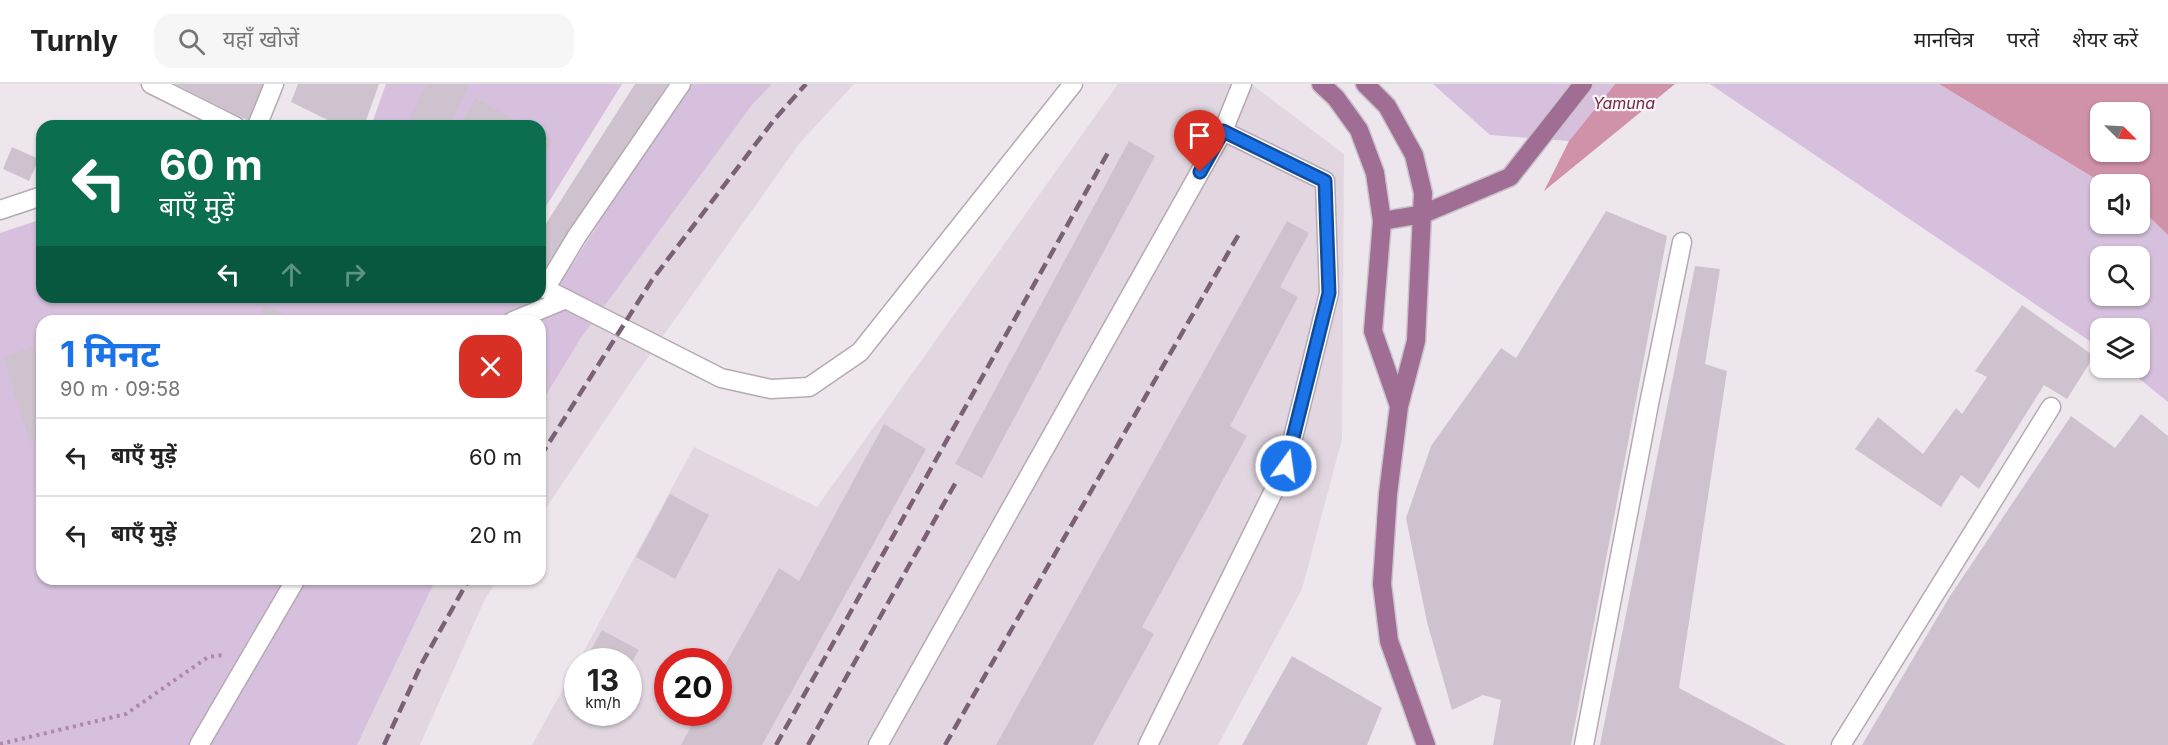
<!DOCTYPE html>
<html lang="hi">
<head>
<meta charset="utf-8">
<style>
	body { margin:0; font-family:Inter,"Noto Sans Devanagari",sans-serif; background:#f6f6f6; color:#222; height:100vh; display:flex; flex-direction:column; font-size:22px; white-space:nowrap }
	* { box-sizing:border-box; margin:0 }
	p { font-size:20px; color:#767676 }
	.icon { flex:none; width:33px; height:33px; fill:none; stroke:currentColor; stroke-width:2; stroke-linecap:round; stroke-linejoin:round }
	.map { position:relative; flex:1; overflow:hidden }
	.details { position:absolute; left:36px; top:231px; width:510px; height:270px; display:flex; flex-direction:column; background:#fff; border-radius:18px; box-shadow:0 2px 4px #0004 }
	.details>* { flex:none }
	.guide { position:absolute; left:36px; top:36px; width:510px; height:183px; border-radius:18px; box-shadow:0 2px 4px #0004; background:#0b6e4f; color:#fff; overflow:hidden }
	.needle { width:39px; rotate:114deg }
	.controls { position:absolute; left:2090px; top:18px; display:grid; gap:12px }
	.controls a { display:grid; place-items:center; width:60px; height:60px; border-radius:12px; background:#fff; box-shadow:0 2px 4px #0004; font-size:30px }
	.speed { position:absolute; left:564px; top:564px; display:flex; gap:12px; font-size:30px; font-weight:700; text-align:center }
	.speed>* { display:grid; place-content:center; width:78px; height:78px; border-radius:50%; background:#fff; box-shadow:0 2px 4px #0004; line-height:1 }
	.speed small { font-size:15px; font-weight:400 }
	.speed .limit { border:9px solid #d22; background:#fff; color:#111 }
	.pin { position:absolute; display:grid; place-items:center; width:51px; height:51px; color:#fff; margin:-62px -26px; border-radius:50% 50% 50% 0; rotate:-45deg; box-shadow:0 0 6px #0007 }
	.pin .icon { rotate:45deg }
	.me { position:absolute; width:66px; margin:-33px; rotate:14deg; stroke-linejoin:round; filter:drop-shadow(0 0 4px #0008) }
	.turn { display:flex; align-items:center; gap:21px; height:126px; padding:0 24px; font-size:27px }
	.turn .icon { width:78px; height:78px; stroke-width:2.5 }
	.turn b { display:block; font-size:42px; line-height:51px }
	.lanes { display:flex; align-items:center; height:57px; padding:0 24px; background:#0003; justify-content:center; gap:30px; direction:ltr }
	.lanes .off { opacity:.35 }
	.round { display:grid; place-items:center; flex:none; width:63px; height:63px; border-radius:18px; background:#f6f6f6 }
	.head { display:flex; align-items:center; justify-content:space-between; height:102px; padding:0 24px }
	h1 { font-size:36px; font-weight:700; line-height:45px; color:#1a73e8 }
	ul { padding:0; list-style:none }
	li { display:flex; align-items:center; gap:18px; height:78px; padding:0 24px; border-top:2px solid #e0e0e0 }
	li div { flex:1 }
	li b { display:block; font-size:22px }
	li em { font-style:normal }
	header { display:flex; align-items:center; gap:36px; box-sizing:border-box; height:84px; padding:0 30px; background:#fff; border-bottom:2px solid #e0e0e0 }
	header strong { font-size:28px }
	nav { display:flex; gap:33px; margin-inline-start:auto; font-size:21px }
	.search { width:420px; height:54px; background:#f6f6f6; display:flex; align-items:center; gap:15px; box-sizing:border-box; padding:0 21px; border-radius:18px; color:#767676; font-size:22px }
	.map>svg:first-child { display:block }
	.built { fill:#e2d7e1; fill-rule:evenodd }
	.green { fill:#d6c0dd; fill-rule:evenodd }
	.water { fill:#cf92a8; fill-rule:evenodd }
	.building { fill:#cec2ce }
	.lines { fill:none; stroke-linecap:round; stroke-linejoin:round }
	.minor-casing { stroke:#b6a9b3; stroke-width:21 }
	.major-casing { stroke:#c9c2c8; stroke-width:21 }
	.path { stroke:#af88a8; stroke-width:4; stroke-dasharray:3 4.5; stroke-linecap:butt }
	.minor { stroke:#fff; stroke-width:18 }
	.major { stroke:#a06d94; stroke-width:18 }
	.rail { stroke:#7a6174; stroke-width:4.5; stroke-dasharray:12 6; stroke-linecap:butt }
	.route-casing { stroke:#114b97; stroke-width:15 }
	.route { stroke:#1a73e8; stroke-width:10 }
	.labels { text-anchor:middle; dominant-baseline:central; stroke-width:4.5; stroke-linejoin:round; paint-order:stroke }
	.water-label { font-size:16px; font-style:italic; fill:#782340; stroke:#faf6fa }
</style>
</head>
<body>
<header>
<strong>Turnly</strong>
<div class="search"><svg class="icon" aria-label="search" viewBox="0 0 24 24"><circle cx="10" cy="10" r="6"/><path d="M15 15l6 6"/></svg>यहाँ खोजें</div>
<nav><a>मानचित्र</a><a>परतें</a><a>शेयर करें</a></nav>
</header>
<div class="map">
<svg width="2168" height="661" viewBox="0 0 2168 661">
	<rect width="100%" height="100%" fill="#eee6ed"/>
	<path class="built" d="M772 0H854L799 60 632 296 540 433V321L581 254 752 21Z
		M1118 0H1251L1344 70 1342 355 1302 505 1218 661H532L578 578V628H628V578H578L694 363 817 423ZM668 578H718V628H668Z
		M436 495H498L485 515 420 661H357Z"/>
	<path class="green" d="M386 0H622L540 132V42H371Z
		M692 0H772L752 21 581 254 540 321V237H42V495H436L357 661H0V149L42 135V213H540V193L559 201 682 9Z
		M1433 0H1615L1569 57 1490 51Z
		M1710 0H1939L2104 100H2100V140H2139V123L2168 151V318L2126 284H2139V244H2100V264ZM2100 172H2139V212H2100Z"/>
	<path class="water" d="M1615 0H1675L1544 107 1569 57Z
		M1939 0H2168V151L2139 123V100H2104ZM2100 28H2139V68H2100Z"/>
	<path class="building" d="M175 0H266L251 38Z
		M298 0H379L364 42H340L291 18Z
		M427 0H469L449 42H406Z
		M635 0H668L546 190 540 186V149Z
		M475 14 527 42H460Z
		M540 49 553 56 540 79Z
		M1129 57 1155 72 982 394 955 380Z
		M12 63 39 75 29 97 3 85Z
		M1606 127 1667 152 1571 661H1493L1501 616 1483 611 1452 626 1427 538 1406 434 1431 362 1501 264 1516 274Z
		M1287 137 1309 149 1280 203 1298 213 1230 342 1247 352 1142 543 1154 550 1093 661H996Z
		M1695 182 1720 185 1705 280 1727 287 1679 604 1786 661H1600Z
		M265 221 297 237H257Z
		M2022 221 2094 272 2067 315 2044 301 1979 405 1961 391 1941 423 1855 365 1878 333 1923 370 1956 324 1962 330 1987 293 1975 287Z
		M42 260V354L30 358 3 273Z
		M2141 330 2168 352V661H1862L1950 512 2071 332 2115 364Z
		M884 340 926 365 762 661H681L699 628H718V593L779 484 799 497Z
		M670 410 709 431 675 495 636 473Z
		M602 546 639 566 628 585V578H584Z
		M1292 572 1382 624 1367 661H1242Z
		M578 590V621L565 614Z"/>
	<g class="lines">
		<defs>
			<path id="minor" d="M151 0 235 42
				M257 42 274 0
				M0 126 42 112
				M540 202 721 294 771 305 809 303 860 268 1073 0
				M545 205 577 152 681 0
				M513 237 566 215
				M199 661 296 495
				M878 661 1223 47
				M1148 661 1286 382 1329 209 1325 97 1223 47 1242 0
				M1584 661 1649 320 1682 158
				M1841 661 2051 323"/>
			<path id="major" d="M1321 0 1336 14 1359 46 1375 89 1382 137 1373 247 1399 322
				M1365 0 1387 22 1414 71 1423 109 1416 257 1399 322 1388 410 1382 500 1389 557 1426 661
				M1382 137 1423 130 1510 93 1583 0"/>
		</defs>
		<use href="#minor" class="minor-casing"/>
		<use href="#major" class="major-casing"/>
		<path class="path" d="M0 660 126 630 208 573 223 571"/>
		<use href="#minor" class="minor"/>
		<use href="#major" class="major"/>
		<path class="rail" d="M540 373 652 196 774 36 806 0
			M384 661 422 579 469 495
			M776 661 1110 65
			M808 661 956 398
			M945 661 1239 150"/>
	</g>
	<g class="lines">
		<defs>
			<path id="route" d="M1200 88 1223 47 1325 97 1329 209 1286 382"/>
		</defs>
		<use href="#route" class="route-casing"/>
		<use href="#route" class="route"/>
	</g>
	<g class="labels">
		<g class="water-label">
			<text x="1624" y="19">Yamuna</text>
		</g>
	</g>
</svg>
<div class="controls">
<a><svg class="needle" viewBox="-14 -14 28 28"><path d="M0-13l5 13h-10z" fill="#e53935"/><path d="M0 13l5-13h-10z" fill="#767676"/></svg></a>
<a><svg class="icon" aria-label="sound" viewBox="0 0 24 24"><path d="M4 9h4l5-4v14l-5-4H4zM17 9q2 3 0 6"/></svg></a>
<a><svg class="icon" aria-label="search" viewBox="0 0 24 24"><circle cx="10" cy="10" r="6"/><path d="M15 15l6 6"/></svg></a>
<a><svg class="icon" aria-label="layers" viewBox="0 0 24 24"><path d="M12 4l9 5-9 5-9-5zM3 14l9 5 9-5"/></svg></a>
</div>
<div class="speed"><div>13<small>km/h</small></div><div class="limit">20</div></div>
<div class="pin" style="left:1200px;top:88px;background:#d93025"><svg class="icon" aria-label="arrive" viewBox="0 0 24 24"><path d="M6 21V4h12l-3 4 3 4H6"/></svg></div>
<svg class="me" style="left:1286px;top:382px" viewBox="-20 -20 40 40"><circle r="17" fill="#1a73e8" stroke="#fff" stroke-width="3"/><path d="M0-11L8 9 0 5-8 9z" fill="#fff"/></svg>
<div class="guide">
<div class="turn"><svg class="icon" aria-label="left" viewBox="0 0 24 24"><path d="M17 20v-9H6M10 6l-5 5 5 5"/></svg><div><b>60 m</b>बाएँ मुड़ें</div></div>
<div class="lanes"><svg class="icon" aria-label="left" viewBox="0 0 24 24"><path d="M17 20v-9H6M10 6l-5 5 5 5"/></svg><svg class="icon off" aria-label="ahead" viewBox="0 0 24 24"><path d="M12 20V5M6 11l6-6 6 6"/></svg><svg class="icon off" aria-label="right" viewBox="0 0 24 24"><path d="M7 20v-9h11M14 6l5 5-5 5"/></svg></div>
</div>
<section class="details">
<div class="head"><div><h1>1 मिनट</h1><p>90 m · 09:58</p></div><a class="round" style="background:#d93025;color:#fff"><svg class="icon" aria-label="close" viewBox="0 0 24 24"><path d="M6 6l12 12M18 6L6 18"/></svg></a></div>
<ul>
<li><svg class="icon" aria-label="left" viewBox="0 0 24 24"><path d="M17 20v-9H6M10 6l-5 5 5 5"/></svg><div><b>बाएँ मुड़ें</b></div><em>60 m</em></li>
<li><svg class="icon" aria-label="left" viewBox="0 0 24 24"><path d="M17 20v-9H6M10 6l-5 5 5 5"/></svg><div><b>बाएँ मुड़ें</b></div><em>20 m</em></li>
</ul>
</section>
</div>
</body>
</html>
